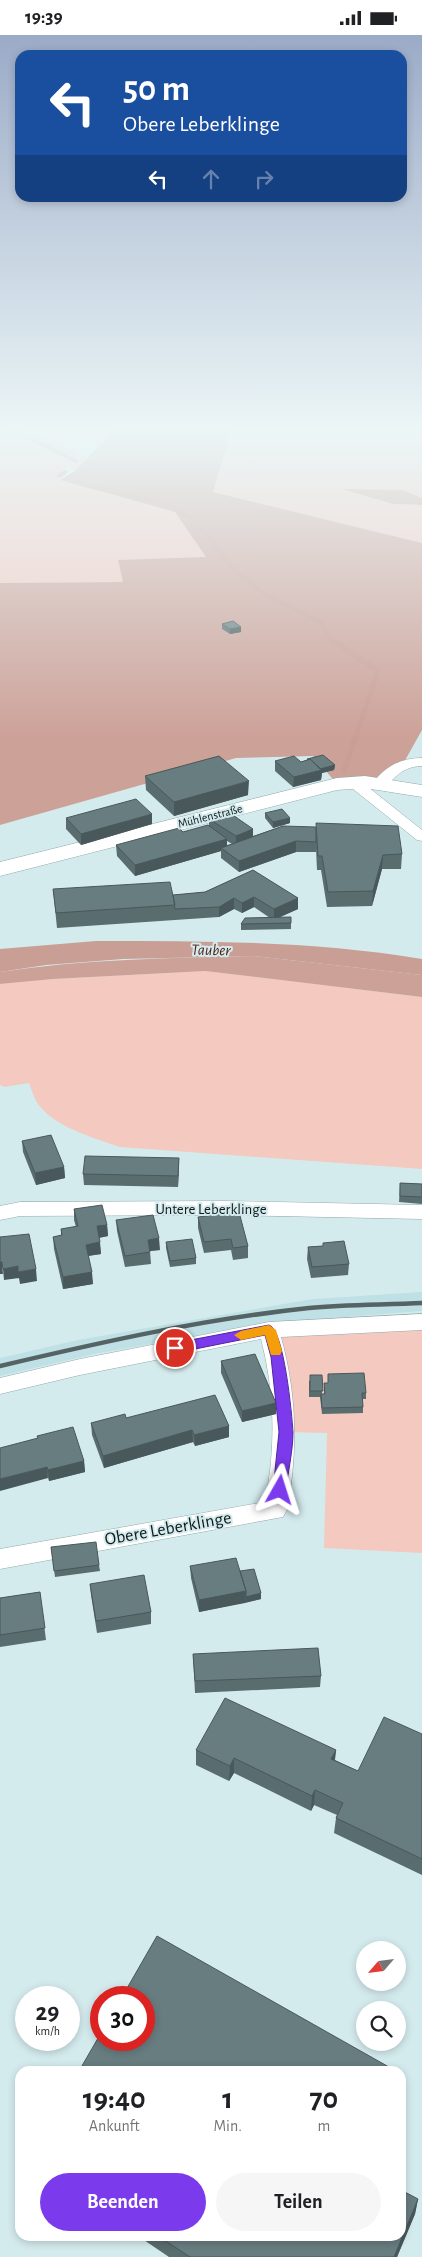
<!DOCTYPE html>
<html lang="de">
<head>
<meta charset="utf-8">
<style>
	body { margin:0; font-family:"Alegreya Sans",sans-serif; background:#f6f6f6; color:#202124; height:100vh; display:flex; flex-direction:column; font-size:19px; white-space:nowrap }
	* { box-sizing:border-box; margin:0 }
	p { font-size:16px; color:#757577 }
	.icon { flex:none; width:28px; height:28px; fill:none; stroke:currentColor; stroke-width:2; stroke-linecap:round; stroke-linejoin:round }
	.map { position:relative; flex:1; overflow:hidden }
	.sheet { position:absolute; left:15px; top:2031px; width:391px; height:175px; display:flex; flex-direction:column; background:#fff; border-radius:15px; box-shadow:0 2px 8px #0003 }
	.sheet>* { flex:none }
	.top-card { position:absolute; left:15px; top:15px; width:392px; height:152px; border-radius:15px; box-shadow:0 2px 8px #0003; background:#1a4fa0; color:#fff; overflow:hidden }
	.needle { width:32px; rotate:242deg }
	.buttons { position:absolute; left:356px; top:1906px; display:grid; gap:10px }
	.buttons a { display:grid; place-items:center; width:50px; height:50px; border-radius:50%; background:#fff; box-shadow:0 2px 8px #0003; font-size:25px }
	.speed { position:absolute; left:15px; top:1951px; display:flex; gap:10px; font-size:25px; font-weight:700; text-align:center }
	.speed>* { display:grid; place-content:center; width:65px; height:65px; border-radius:50%; background:#fff; box-shadow:0 2px 8px #0003; line-height:1 }
	.speed small { font-size:12px; font-weight:400 }
	.speed .limit { border:8px solid #d22; background:#fff; color:#111 }
	.pin { position:absolute; display:grid; place-items:center; width:42px; height:42px; color:#fff; margin:-21px; border:2px solid #fff; border-radius:50%; box-shadow:0 1px 5px #0007 }
	.me { position:absolute; width:55px; margin:-28px; rotate:6deg; stroke-linejoin:round; filter:drop-shadow(0 0 4px #0008) }
	.turn { display:flex; align-items:center; gap:18px; height:105px; padding:0 25px; font-size:22px }
	.turn .icon { width:65px; height:65px; stroke-width:2.5 }
	.turn b { display:block; font-size:35px; line-height:42px }
	.lanes { display:flex; align-items:center; height:48px; padding:0 25px; background:#0003; justify-content:center; gap:25px; direction:ltr }
	.lanes .off { opacity:.35 }
	.eta { display:flex; justify-content:space-evenly; align-items:center; height:85px; text-align:center }
	.eta b { font-size:30px; font-weight:700; line-height:35px }
	.cta { display:flex; gap:10px; margin-top:auto; padding:10px 25px }
	.cta a { flex:1; height:58px; border-radius:30px; background:#7c3aed; color:#fff; font-size:20px; font-weight:700; line-height:58px; text-align:center }
	.cta a+a { background:#f6f6f6; color:#202124 }
	.status { display:flex; justify-content:space-between; align-items:center; height:35px; padding:0 25px; background:#fff; direction:ltr }
	.status svg { height:14px; fill:currentColor }
	.map>svg:first-child { display:block }
	.built { fill:#bfe0e4 }
	.green { fill:#f3c9c0 }
	.forest { fill:#cca198 }
	.water { fill:#c99e95 }
	.lines { fill:none; stroke-linecap:round; stroke-linejoin:round }
	.stream-far1 { stroke:#c99e95; stroke-width:4 }
	.stream { stroke:#c99e95; stroke-width:5 }
	.minor-casing { stroke:#93a8ac; stroke-width:1 }
	.secondary-casing { stroke:#93a8ac; stroke-width:1 }
	.minor { fill:#fff; fill-rule:evenodd }
	.secondary { fill:#fff; fill-rule:evenodd }
	.rail { stroke:#566365; stroke-width:4.5 }
	.wall { fill:#596c6e; fill-rule:evenodd }
	.shaded-wall { fill:#49585a }
	.building { fill:#687d80; stroke:#49585a }
	.route { fill:#7c3aed; stroke:#51269a }
	.slow { fill:#f59e0b }
	.labels { text-anchor:middle; dominant-baseline:central; stroke-width:4; stroke-linejoin:round; paint-order:stroke }
	.far-street-label { font-size:12px; fill:#11191a; stroke:#d4ebee }
	.street-label { font-size:15px; fill:#11191a; stroke:#d4ebee }
	.water-label { font-size:16px; font-style:italic; fill:#4f1a11; stroke:#d4ebee }
	.near-street-label { font-size:18px; fill:#11191a; stroke:#d4ebee }
</style>
</head>
<body>
<div class="status"><b>19:39</b><svg viewBox="0 0 49 12"><path d="M0 12V9h3v3zM5 12V6h3v6zM10 12V3h3v9zM15 12V0h3v12zM26 1h20v11H26zM47 4h2v5h-2z"/></svg></div>
<div class="map">
<svg width="422" height="2222" viewBox="0 0 422 2222">
	<rect width="100%" height="100%" fill="#d4ebee"/>
	<path class="built" d="M422 1257V1276L268 1288 94 1319 0 1341V1323L78 1305 313 1264Z"/>
	<path class="green" d="M0 393H26L88 423 76 435 65 433 64 434 70 436 58 444 60 445 175 477 207 523 118 525 123 547 0 548Z
		M232 393H422V463L403 455 344 454 393 469 422 470V508L213 457Z
		M205 936 422 962V1134L120 1112C94 1103 51 1091 36 1066 33 1060 31 1053 29 1048L4 1052 0 1050V949L53 944Z
		M422 1288V1518L324 1513 327 1398 286 1397 269 1295Z"/>
	<path class="forest" d="M117 393H232L213 457 422 508V695L403 729 380 748 337 749 313 721 236 723 0 790V548L123 547 118 525 206 522 175 477 60 445 76 435Z
		M342 454 403 455 422 463V470L393 469Z
		M254 921 422 940V962L205 936 53 944 0 949V937C84 924 169 923 254 921Z"/>
	<path class="water" d="M96 906C206 906 314 906 422 924V940L254 921 123 924 46 930 0 937V914Z"/>
	<g class="lines">
		<path class="stream-far1" d="M9 393 76 426
			M59 441 65 437
			M71 446 168 470 195 485 236 537 265 559 319 586 330 604 334 607"/>
		<path class="stream" d="M332 605 378 636 344 736"/>
		<defs>
			<path id="minor" d="M422 723V731C396 732 396 748 380 752L373 748C385 731 402 723 422 723Z
				M353 743 358 744 422 795V806L417 805 348 750 346 747 348 744Z
				M226 1166 422 1170V1184L226 1180 20 1181 0 1185V1171L20 1167Z
				M422 1279V1295L281 1302C297 1360 298 1416 287 1475L283 1482 0 1534V1514L265 1467C276 1413 275 1358 261 1304L80 1340 0 1359V1343L80 1324 269 1287Z"/>
			<path id="secondary" d="M365 741 422 750V762L365 753 337 755 0 841V827L337 743Z"/>
		</defs>
		<use href="#minor" class="minor-casing"/>
		<use href="#secondary" class="secondary-casing"/>
		<use href="#minor" class="minor"/>
		<use href="#secondary" class="secondary"/>
		<path class="rail" d="M0 1331C102 1307 204 1284 309 1273 346 1269 384 1270 422 1268"/>
	</g>
	<path class="wall" d="M222 589 241 597 230 599 222 594Z
		M307 724 335 730 334 735 322 738 321 745 293 752 275 736V726L301 727 307 725Z
		M145 741 248 760 174 781 146 755Z
		M265 778 290 788 273 793 265 783Z
		M66 783 152 789 81 810 66 794Z
		M209 784 253 794V801L283 791 402 819 401 834H382L372 871 327 872 321 835H317L316 814V817H296L239 837 221 823V816L135 841 117 821 116 810 183 797 209 790ZM227 806 232 809 227 810Z
		M253 835 298 874 279 882 291 888V894L241 895V889L270 883 254 872 242 878 234 874 219 882 57 893 53 854 173 860 205 857Z
		M22 1106 64 1132 65 1143 36 1150 23 1117Z
		M179 1123 178 1152 84 1150 83 1139Z
		M400 1148 422 1149V1169L399 1167Z
		M74 1174 107 1190 108 1201 99 1203 101 1219 88 1221 93 1249 63 1254 54 1214 53 1202 61 1200V1194L76 1192 74 1185Z
		M198 1182 248 1211V1223L233 1225 231 1215 204 1218 198 1193Z
		M116 1185 160 1215 150 1216 151 1229 125 1232 117 1196Z
		M166 1207 196 1223V1229L170 1232 166 1213Z
		M323 1208 349 1229 348 1240 311 1243 307 1224 308 1212 323 1211Z
		M221 1326 276 1368V1379L242 1387 221 1338Z
		M328 1339 366 1358V1364H362L363 1372V1378L322 1379 320 1362H309V1346L322 1340V1359H324V1348H328Z
		M126 1383 229 1391V1402L195 1411 193 1407 104 1433 92 1400 91 1388Z
		M37 1401 84 1426 85 1437 49 1446Z
		M51 1512 99 1530 100 1536 55 1542Z
		M190 1531 240 1536 261 1564 199 1577 191 1543Z
		M90 1549 151 1577V1589L97 1598 91 1560Z
		M40 1557 46 1605 0 1612V1563Z
		M193 1619 321 1641 320 1652 195 1658Z
		M422 1699V1840L334 1798 336 1783 337 1780 314 1770 311 1776 234 1738 229 1746 196 1730V1715H336L335 1725 358 1736Z
		M418 2164 415 2179 397 2222H169L138 2201H401Z"/>
	<path class="shaded-wall" d="M241 592V597L230 599V594Z
		M335 730 334 735 322 738 321 745 293 752 294 742 319 734Z
		M249 746 248 760 174 781V767Z
		M152 779V789L81 810V799Z
		M290 783V788L273 793V787Z
		M253 794V804L236 811V801Z
		M227 804V814L221 813V816L135 841V830Z
		M296 806V817L239 837V826Z
		M383 820 382 834 372 871 373 856Z
		M254 862V872L242 878V868Z
		M234 863V874L219 882V872Z
		M298 863V874L274 885V874Z
		M179 1123V1134L178 1152V1141Z
		M64 1132 65 1143 36 1150 35 1138Z
		M107 1190 108 1201 97 1203V1191Z
		M159 1203 160 1215 148 1216V1205Z
		M100 1207 101 1219 87 1221 86 1210Z
		M0 1227H2L3 1239H0Z
		M18 1231 19 1243 4 1245 3 1234Z
		M36 1234 37 1246 20 1249 18 1237Z
		M92 1237 93 1249 63 1254V1242Z
		M276 1368V1379L242 1387V1376Z
		M229 1391V1402L195 1411 194 1400Z
		M192 1395 193 1407 104 1433 103 1421Z
		M84 1426 85 1437 49 1446 48 1435Z
		M47 1432 48 1443 0 1456V1444Z
		M246 1556 245 1568 199 1577V1565Z
		M261 1558V1564L245 1568 246 1562Z
		M336 1715 334 1730 331 1724Z
		M234 1723V1738L229 1746 230 1731Z
		M315 1755 314 1770 311 1776 312 1761Z
		M404 2040 401 2054V2046Z
		M418 2164 415 2179 397 2222H394Z"/>
	<path class="building" d="M233 586 241 592 230 594 222 589Z
		M323 720 335 730 320 734 310 724 308 725 307 724Z
		M219 721 249 746 174 767 145 741Z
		M294 721 301 727 310 724 322 735 294 742 275 726Z
		M136 764 152 779 81 799 66 783Z
		M282 774 290 783 273 787 265 778Z
		M227 776 253 794 236 801 209 784Z
		M316 788 398 791 402 819 383 820 373 856 328 857 322 821H318Z
		M208 790 227 804 135 830 116 810 179 793 183 797Z
		M283 791 316 792V807L296 806 239 826 221 813Z
		M253 835 298 863 274 874 254 862 242 868 234 863 219 872 175 874 173 860 205 857Z
		M170 847 175 870 56 878 53 854Z
		M291 882V888L241 889 245 883Z
		M51 1100 64 1132 35 1138 22 1106Z
		M85 1121 179 1123 178 1141 83 1139Z
		M400 1148 422 1149V1162L400 1161Z
		M102 1170 107 1190 97 1191 100 1207 86 1210 92 1237 63 1242 53 1202 62 1200 61 1194 78 1191 74 1174Z
		M239 1177 248 1211 233 1213 231 1204 204 1207 198 1182Z
		M153 1180 159 1203 148 1205 150 1217 125 1221 116 1185Z
		M29 1199 36 1234 18 1237V1231L3 1234 2 1227H0V1202Z
		M192 1204 196 1223 170 1226 166 1207Z
		M344 1206 349 1229 312 1232 308 1212 323 1211V1208Z
		M255 1319 276 1368 242 1376 221 1326Z
		M364 1338 366 1358H362L363 1372 322 1373 321 1359H325L324 1348H328V1339Z
		M310 1340H322L323 1356H310Z
		M215 1360 229 1391 194 1400 192 1395 103 1421 91 1388 125 1379 126 1383Z
		M73 1392 84 1426 48 1435 47 1432 0 1444V1413L38 1403 37 1401Z
		M96 1507 99 1530 54 1536 51 1512Z
		M236 1523 246 1556 199 1565 190 1531Z
		M254 1534 261 1558 246 1562V1556L240 1536Z
		M144 1540 151 1577 96 1586 90 1549Z
		M40 1557 45 1593 0 1600V1563Z
		M318 1613 321 1641 195 1646 193 1619Z
		M225 1663 336 1715 331 1724 358 1736 384 1682 422 1699V1824L336 1783 343 1768 315 1755 312 1761 234 1723 230 1731 196 1715Z
		M157 1901 396 2036H79L101 1998V2005H144V1962H122Z
		M401 2039 404 2040 401 2046Z
		M401 2155 418 2164 394 2222H190L158 2201H401Z"/>
	<linearGradient id="sky" x2="0" y2="1"><stop stop-color="#9babc7"/><stop offset="0.56" stop-color="#ecf6f7"/><stop offset="1" stop-color="#ecf6f7" stop-opacity="0"/></linearGradient>
	<rect width="422" height="704" fill="url(#sky)"/>
	<path class="route" d="M269 1290C284 1294 292 1380 293 1397 293 1416 288 1436 286 1455L284 1459 280 1460 275 1459 273 1455 279 1397 271 1322 265 1300 175 1318 170 1317 168 1313 170 1310 175 1308Z"/>
	<path class="slow" d="M269 1290 276 1295 282 1316 280 1320H271L265 1300 241 1305 234 1300 241 1296Z"/>
	<g class="labels">
		<g class="far-street-label">
			<text transform="translate(210 781) rotate(-14)">Mühlenstraße</text>
		</g>
		<g class="street-label">
			<text x="211" y="1174">Untere Leberklinge</text>
		</g>
		<g class="water-label">
			<text transform="translate(211 915) rotate(1)">Tauber</text>
		</g>
		<g class="near-street-label">
			<text transform="translate(168 1494) rotate(-10)">Obere Leberklinge</text>
		</g>
	</g>
</svg>
<div class="buttons">
<a><svg class="needle" viewBox="-14 -14 28 28"><path d="M0-13l5 13h-10z" fill="#e53935"/><path d="M0 13l5-13h-10z" fill="#757577"/></svg></a>
<a><svg class="icon" aria-label="search" viewBox="0 0 24 24"><circle cx="10" cy="10" r="6"/><path d="M15 15l6 6"/></svg></a>
</div>
<div class="speed"><div>29<small>km/h</small></div><div class="limit">30</div></div>
<div class="pin" style="left:175px;top:1313px;background:#d93025"><svg class="icon" aria-label="arrive" viewBox="0 0 24 24"><path d="M6 21V4h12l-3 4 3 4H6"/></svg></div>
<svg class="me" style="left:280px;top:1455px" viewBox="-20 -20 40 40"><path d="M0-17L14 15 0 8-14 15z" fill="#7c3aed" stroke="#fff" stroke-width="4"/></svg>
<div class="top-card">
<div class="turn"><svg class="icon" aria-label="left" viewBox="0 0 24 24"><path d="M17 20v-9H6M10 6l-5 5 5 5"/></svg><div><b>50 m</b>Obere Leberklinge</div></div>
<div class="lanes"><svg class="icon" aria-label="left" viewBox="0 0 24 24"><path d="M17 20v-9H6M10 6l-5 5 5 5"/></svg><svg class="icon off" aria-label="ahead" viewBox="0 0 24 24"><path d="M12 20V5M6 11l6-6 6 6"/></svg><svg class="icon off" aria-label="right" viewBox="0 0 24 24"><path d="M7 20v-9h11M14 6l5 5-5 5"/></svg></div>
</div>
<section class="sheet">
<div class="eta">
<div><b>19:40</b><p>Ankunft</p></div>
<div><b>1</b><p>Min.</p></div>
<div><b>70</b><p>m</p></div>
</div>
<div class="cta"><a>Beenden</a><a>Teilen</a></div>
</section>
</div>
</body>
</html>
